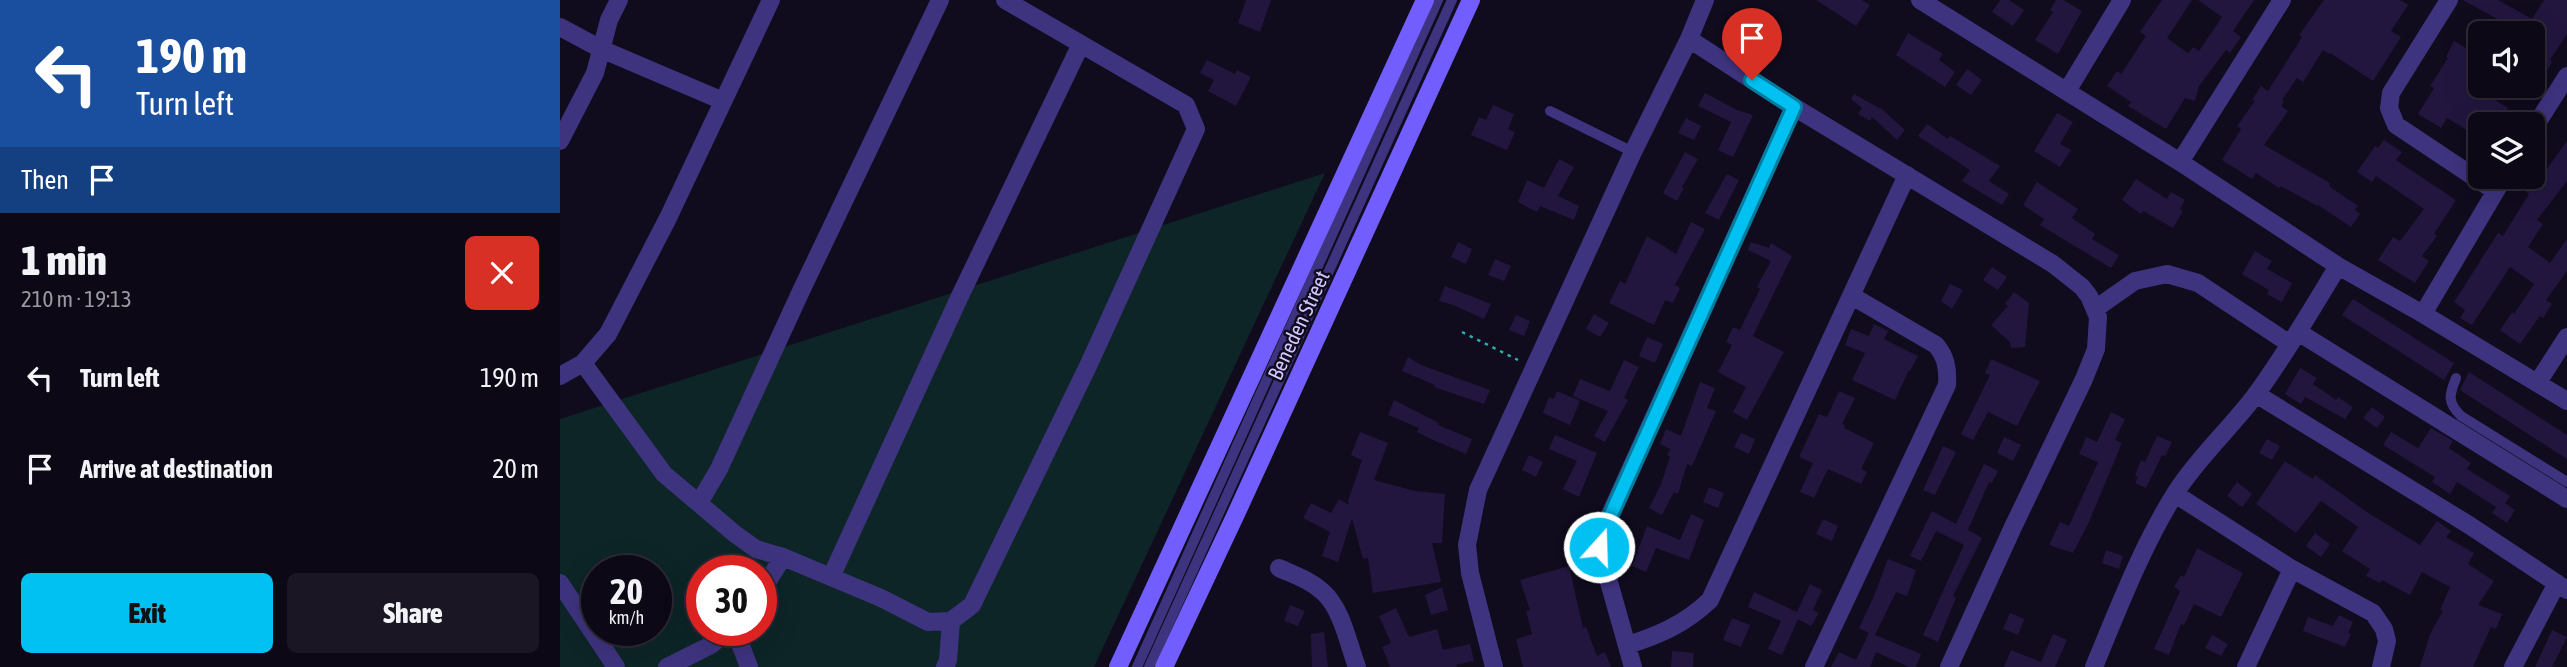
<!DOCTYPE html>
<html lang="en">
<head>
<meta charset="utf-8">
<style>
	body { margin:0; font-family:"Asap Condensed",sans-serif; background:#1a1623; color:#f1f3f6; height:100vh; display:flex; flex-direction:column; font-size:26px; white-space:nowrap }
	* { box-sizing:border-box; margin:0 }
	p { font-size:23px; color:#9a9aa1 }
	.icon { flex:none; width:38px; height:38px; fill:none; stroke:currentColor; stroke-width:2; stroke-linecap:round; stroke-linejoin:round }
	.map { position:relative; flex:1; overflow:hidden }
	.sheet { display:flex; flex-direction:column; background:#0c0816; width:560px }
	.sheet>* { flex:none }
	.guide { background:#1a4fa0; color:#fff; overflow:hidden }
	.buttons { position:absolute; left:1908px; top:21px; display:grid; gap:14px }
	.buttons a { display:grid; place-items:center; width:77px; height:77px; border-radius:10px; background:#0c0816; box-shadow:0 7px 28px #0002,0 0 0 2px #2c2935; font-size:35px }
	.speed { position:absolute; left:21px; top:555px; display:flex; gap:14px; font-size:35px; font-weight:700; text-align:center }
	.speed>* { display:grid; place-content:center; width:91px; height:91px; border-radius:50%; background:#0c0816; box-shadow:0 7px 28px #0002,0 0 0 2px #2c2935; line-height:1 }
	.speed small { font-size:18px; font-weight:400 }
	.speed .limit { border:10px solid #d22; background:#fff; color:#111 }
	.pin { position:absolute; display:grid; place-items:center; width:60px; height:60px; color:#fff; margin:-72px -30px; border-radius:50% 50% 50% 0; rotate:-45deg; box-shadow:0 0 7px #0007 }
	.pin .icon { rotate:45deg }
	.me { position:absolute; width:77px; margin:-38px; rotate:20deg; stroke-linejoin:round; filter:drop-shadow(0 0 5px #0008) }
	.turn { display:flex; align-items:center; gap:24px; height:147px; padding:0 21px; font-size:32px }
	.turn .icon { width:91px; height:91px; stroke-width:2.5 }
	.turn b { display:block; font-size:49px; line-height:60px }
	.then { display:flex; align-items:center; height:66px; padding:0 21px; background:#0003; gap:14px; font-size:26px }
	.round { display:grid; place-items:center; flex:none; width:74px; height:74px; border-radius:10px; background:#1a1623 }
	.summary { display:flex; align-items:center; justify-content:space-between; height:119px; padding:0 21px }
	h1 { font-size:42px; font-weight:800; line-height:52px }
	.action { display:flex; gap:14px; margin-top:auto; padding:14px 21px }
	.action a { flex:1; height:80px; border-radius:10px; background:#00c1f2; color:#111; font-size:28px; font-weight:800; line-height:80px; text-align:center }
	.action a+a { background:#1a1623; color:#f1f3f6 }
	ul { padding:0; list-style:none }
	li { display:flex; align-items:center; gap:21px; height:91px; padding:0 21px }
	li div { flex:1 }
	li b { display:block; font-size:26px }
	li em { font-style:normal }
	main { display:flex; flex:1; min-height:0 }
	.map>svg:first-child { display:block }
	.green { fill:#0d2527; fill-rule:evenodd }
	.building { fill:#22163f }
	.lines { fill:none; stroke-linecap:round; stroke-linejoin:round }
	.path { stroke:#27adb2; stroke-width:2.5; stroke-dasharray:3.5 5; stroke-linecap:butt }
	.service { stroke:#3e337e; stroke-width:10 }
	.minor { stroke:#3e337e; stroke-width:18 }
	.secondary { stroke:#725eff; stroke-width:18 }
	.route-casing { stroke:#007d9d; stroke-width:18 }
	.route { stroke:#00c1f2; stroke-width:12 }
	.labels { text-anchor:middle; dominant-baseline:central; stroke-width:5; stroke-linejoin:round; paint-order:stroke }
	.street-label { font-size:21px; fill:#d3c7ff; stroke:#100b1d }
</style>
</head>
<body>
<main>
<section class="sheet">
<div class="guide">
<div class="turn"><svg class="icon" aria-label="left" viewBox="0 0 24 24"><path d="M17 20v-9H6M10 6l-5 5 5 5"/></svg><div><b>190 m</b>Turn left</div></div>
<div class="then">Then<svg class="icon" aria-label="arrive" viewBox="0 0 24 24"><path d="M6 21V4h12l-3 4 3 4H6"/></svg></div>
</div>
<div class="summary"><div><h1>1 min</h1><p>210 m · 19:13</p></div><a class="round" style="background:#d93025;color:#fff"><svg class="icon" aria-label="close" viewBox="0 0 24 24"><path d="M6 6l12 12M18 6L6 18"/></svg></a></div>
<ul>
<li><svg class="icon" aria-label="left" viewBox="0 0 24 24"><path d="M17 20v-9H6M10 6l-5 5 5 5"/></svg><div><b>Turn left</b></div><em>190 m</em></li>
<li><svg class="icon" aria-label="arrive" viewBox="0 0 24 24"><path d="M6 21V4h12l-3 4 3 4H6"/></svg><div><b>Arrive at destination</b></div><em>20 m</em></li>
</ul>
<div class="action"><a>Exit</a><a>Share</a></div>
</section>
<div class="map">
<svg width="2007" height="667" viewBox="0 0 2007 667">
	<rect width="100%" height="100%" fill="#100b1d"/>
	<path class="green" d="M765 173 534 667H0V419ZM37 570H96V630H37ZM142 570H201V630H142Z"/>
	<path class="building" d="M686 0H711L700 32 678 23Z
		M1256 0H1302L1310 5 1296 26Z
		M1440 0H1449L1464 10 1453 26 1432 12Z
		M1496 0H1503L1522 11 1498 54 1475 40 1493 12 1490 10Z
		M1602 0H1632L1607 38 1628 53 1633 47 1639 51 1662 17 1638 0H1694L1673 31 1681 37 1670 53 1666 50 1639 86 1635 101 1625 98 1606 129 1568 106 1571 102 1547 86 1557 71 1561 74 1586 36 1580 32Z
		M1764 0H1840L1848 5 1831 31 1841 37 1813 81 1770 53 1769 54 1763 50 1743 82 1737 78 1722 100 1724 101 1721 106 1728 111 1704 145 1770 183 1769 186 1798 206 1795 210 1800 214 1791 227 1758 205 1757 206 1721 186 1719 188 1696 173 1692 179 1662 160 1681 129 1677 126 1695 101 1692 100 1701 86 1708 91 1742 37 1739 35Z
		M1903 0H1938L1972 19 1984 0H2007V34L1990 60 1992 62 1983 77 1972 71V33H1962Z
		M1348 33 1383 54 1379 60 1395 72 1385 87 1336 55Z
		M1894 41 1918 55 1914 63 1919 66 1909 84 1948 108 1938 124H1920V138L1887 118 1881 128 1858 114 1874 88 1870 86 1888 58 1886 57Z
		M647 60 675 74 677 70 691 77 676 106 648 91 654 80 640 73Z
		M1407 69 1422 80 1411 95 1396 85Z
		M1145 93 1177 110 1193 115 1173 157 1158 150 1171 122 1138 106Z
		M1294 94 1323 110 1345 130 1337 140 1312 117 1310 121 1298 114 1302 108 1291 99Z
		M933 105 954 114 948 129 955 132 947 150 911 135 919 117 926 120Z
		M1497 113 1513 122 1500 144 1511 150 1500 167 1474 151Z
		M1126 118 1141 126 1134 140 1118 133Z
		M1367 124 1388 139 1390 136 1440 166 1429 181 1449 194 1442 205 1402 181 1410 170 1358 136Z
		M1824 140 1842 152 1836 160 1896 200 1874 234 1877 236 1862 256 1869 261 1855 283 1818 260 1833 237 1840 241 1864 209 1816 176 1812 182 1797 172 1815 146 1818 148Z
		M2007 141V181L1977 220 1983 224 1968 247 1990 263 2007 239V271L1986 300 1992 304 1983 318 1980 316 1960 344 1940 330 1952 312 1954 314 1974 284 1950 267 1912 325 1900 318 1905 310 1894 302 1938 233 1943 236 1969 194 1965 190 1975 177 1979 180Z
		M1125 152 1138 159 1122 187 1124 188 1117 201 1103 193Z
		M999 159 1014 167 998 196 1019 206 1014 220 980 206 977 212 958 202 967 180 984 188Z
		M1167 174 1179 180 1159 220 1145 213Z
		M1576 179 1607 199 1611 192 1625 200 1620 209 1623 211 1613 228 1583 211 1581 214 1562 200Z
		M1477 182 1518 209 1512 218 1535 234 1532 239 1559 255 1551 268 1480 225 1484 219 1463 205Z
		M1131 222 1145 229 1115 285 1120 288 1113 303 1105 300 1094 325 1049 303 1060 281 1065 284 1087 236 1116 254Z
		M898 242 912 249 906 264 891 257Z
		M1191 242 1209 248 1211 243 1232 256 1193 336 1224 352 1187 420 1173 412 1186 387 1158 372 1172 345 1166 342 1173 327 1180 330 1200 289 1197 287 1211 261 1188 250Z
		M1695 251 1712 261 1707 269 1732 283 1722 302 1707 294 1709 290 1682 274Z
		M935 259 951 266 944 281 928 275Z
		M1432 267 1447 277 1438 290 1423 280Z
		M1390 284 1403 290 1392 309 1381 301Z
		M885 286 931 304 924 319 893 305 879 301Z
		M1454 292 1469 303 1465 347 1451 348 1450 342 1431 325 1448 306 1445 304Z
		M1793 299 1894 363 1884 380 1782 315Z
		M1034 314 1049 323 1040 337 1026 329Z
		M956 315 970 321 964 336 949 330Z
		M1314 324 1328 331 1324 339 1358 356 1350 371 1349 370 1335 400 1292 380 1305 353 1285 345 1291 329 1309 336Z
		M1087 337 1103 344 1095 363 1079 356Z
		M848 357 861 365 930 390 924 404 874 387 875 385 842 371Z
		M1431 359 1480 381 1457 426 1428 412 1413 440 1401 434 1430 375 1425 373Z
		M1064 360 1079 367 1064 398 1068 400 1045 442 1034 436 1048 411 1013 396 1020 379 1050 391Z
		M1740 368 1757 378 1753 384 1776 400 1778 397 1793 407 1785 419 1745 397 1741 404 1725 394Z
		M1909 372 2007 435V459L1900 390Z
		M1140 382 1155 388 1147 408 1156 411 1132 466 1127 464 1118 494 1114 492 1102 515 1089 508 1101 484 1110 457 1107 455 1110 449 1100 444 1106 429 1121 436Z
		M997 391 1020 401 1010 425 983 413 989 397 994 399Z
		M1279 391 1295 398 1282 424 1285 425 1284 428 1314 443 1301 469 1307 472 1301 484 1268 469 1254 498 1240 492 1253 463 1239 457 1259 414 1267 417Z
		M834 400 879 423 878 425 912 439 906 454 873 440 857 432 859 428 828 415Z
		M1812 407 1825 417 1817 428 1803 418Z
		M1551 412 1565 419 1555 440 1562 443 1528 524 1513 553 1489 545 1500 522 1509 526 1538 462 1519 454 1526 437 1537 442Z
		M1871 428 1893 441 1889 448 1911 463 1907 469 1950 496 1945 503 1955 510 1947 523 1932 513 1936 507 1897 482 1890 494 1872 482 1875 477 1823 445 1831 432 1858 448Z
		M800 432 828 443 814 480 855 491 885 494 882 543H872L881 582 813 593 808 558 803 559 792 518 778 562 762 556 770 532 743 518 751 503 771 513 779 499 789 505 788 501 802 460 791 455Z
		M1181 433 1195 439 1189 454 1174 447Z
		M995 435 1037 453 1019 497 1003 489 1017 461 989 449Z
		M1597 436 1612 442 1605 456 1602 455 1586 488 1575 483 1578 477 1575 475 1581 460 1585 462Z
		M1444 437 1461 445 1453 461 1437 453Z
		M1707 439 1720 446 1712 460 1699 453Z
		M1383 446 1396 452 1375 495 1363 490Z
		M969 455 983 462 976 477 962 470Z
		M1725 461 1753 479 1755 475 1807 512 1860 545 1877 521 1891 531 1886 537 1914 553 1908 564 1934 581 1918 605 1942 614 1936 629 1931 627 1913 667H1860L1870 634 1883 611 1880 610 1890 587 1862 572 1850 595 1822 580 1820 583 1806 576 1810 569 1782 551 1798 527 1761 501 1736 533 1696 504Z
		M1424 464 1438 471 1432 483 1429 482 1408 530 1422 538 1393 596 1396 598 1378 642 1363 635 1404 545 1376 531 1361 561 1350 556 1372 511 1396 524Z
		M1677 482 1692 494 1682 507 1667 496Z
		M1149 487 1164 493 1158 508 1143 502Z
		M1131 514 1144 520 1129 560 1096 548 1086 572 1072 566 1087 526 1120 540Z
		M1263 519 1278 526 1272 541 1256 534Z
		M1755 533 1770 544 1761 557 1746 546Z
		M1637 548 1683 573 1661 617 1634 604 1624 625 1621 624 1609 655 1594 649 1620 591 1614 587 1621 575 1624 577Z
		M1546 550 1563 556 1559 569 1542 563Z
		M1328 559 1356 570 1347 596 1336 592 1315 635 1361 654 1356 667H1349L1316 652 1310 667H1271L1279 652 1296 660 1309 633 1299 628 1314 596Z
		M1009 566 1023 628 1026 627 1037 656 1045 652 1051 667H963L956 639 972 634 966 611 970 610 960 580Z
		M1250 584 1262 590 1253 610 1259 613 1251 626 1238 619 1222 655 1208 649 1221 621 1188 607 1194 592 1237 612Z
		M882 587 888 610 871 615 865 595Z
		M730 605 745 611 738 626 724 621Z
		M836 608 849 637 877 629 883 650 910 644 914 661 896 665 897 667H830L822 647 831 643 819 616Z
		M1450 613 1464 619 1458 635 1443 629Z
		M1779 615 1793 622 1788 633 1791 634 1785 647 1743 631 1748 617 1773 626Z
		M1172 618 1190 625 1181 647 1163 640Z
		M1992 630 2007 637 1992 667H1975Z
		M764 632 768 667H752L751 634Z
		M1493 634 1507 640 1495 667H1444L1451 650 1481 662Z
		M1652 635 1668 644 1661 656 1645 648Z
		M1112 651 1134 653 1133 667H1111Z"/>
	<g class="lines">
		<path class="path" d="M902 332 958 360"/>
		<path class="service" d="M990 111 1073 152
			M1896 378C1889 395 1887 402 1901 416L2007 482
			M577 667 878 0
			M589 667 892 0"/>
		<path class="minor" d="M1360 0 1620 162 1778 266 1863 314 2007 401
			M1889 0 1831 93 1829 108 1836 125 1935 191
			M0 27 41 49 163 101
			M1129 39 1234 107 1493 264 1522 287 1529 296 1538 317 1536 349 1524 379 1453 527 1389 667
			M1507 91 1562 0
			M1972 131 2007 76
			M0 141 35 73 49 20 59 0
			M1620 162 1722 0
			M1535 309 1575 281 1607 274 1638 283 1730 344
			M1863 314 1944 177
			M1738 332 2007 499
			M23 363 104 474 175 534 196 549 223 557 321 598 368 622 391 621 412 605 529 364 636 129 626 105 445 0
			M0 376 23 363 48 334 108 218 211 0
			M1978 382 2007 337
			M1696 394 1909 525 2007 590
			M1615 494 1732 569 1813 613 1824 629 1827 641 1821 667
			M139 503 159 469 241 291 380 0
			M719 568C734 575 750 580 763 592 782 609 788 643 797 667
			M271 577 399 298 521 44
			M0 583 56 667
			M201 592 223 557
			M175 630 189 667
			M1068 645C1099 635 1125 624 1150 600L1347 175
			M107 667 151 645 168 630
			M385 667 388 660 391 621
			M934 667 910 573 907 545 918 490 1073 152 1129 39 1145 0
			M1073 667 1039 547 1043 530 1234 107
			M1254 667 1387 385C1388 368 1386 357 1376 345L1292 296
			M1534 667C1558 609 1582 546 1616 492 1639 456 1672 427 1697 393 1727 352 1752 309 1778 266
			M1686 667 1732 569
			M1953 667 1997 583"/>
		<path class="secondary" d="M558 667 865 0
			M604 667 676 514 911 0"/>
	</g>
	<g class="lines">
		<defs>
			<path id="route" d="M1039 547 1044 530 1234 107 1192 80"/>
		</defs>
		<use href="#route" class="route-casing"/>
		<use href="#route" class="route"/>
	</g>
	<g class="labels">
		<g class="street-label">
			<text transform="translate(738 325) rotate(-65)">Beneden Street</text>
		</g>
	</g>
</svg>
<div class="buttons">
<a><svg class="icon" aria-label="sound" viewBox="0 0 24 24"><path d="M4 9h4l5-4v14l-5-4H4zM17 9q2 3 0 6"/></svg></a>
<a><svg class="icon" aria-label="layers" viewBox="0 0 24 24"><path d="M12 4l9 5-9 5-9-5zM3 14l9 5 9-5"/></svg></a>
</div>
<div class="speed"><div>20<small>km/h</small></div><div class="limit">30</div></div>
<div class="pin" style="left:1192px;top:80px;background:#d93025"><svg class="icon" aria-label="arrive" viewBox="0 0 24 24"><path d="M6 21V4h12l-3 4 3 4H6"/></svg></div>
<svg class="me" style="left:1039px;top:547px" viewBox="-20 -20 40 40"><circle r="17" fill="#00c1f2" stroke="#fff" stroke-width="3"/><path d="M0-11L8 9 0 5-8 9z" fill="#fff"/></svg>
</div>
</main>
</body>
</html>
